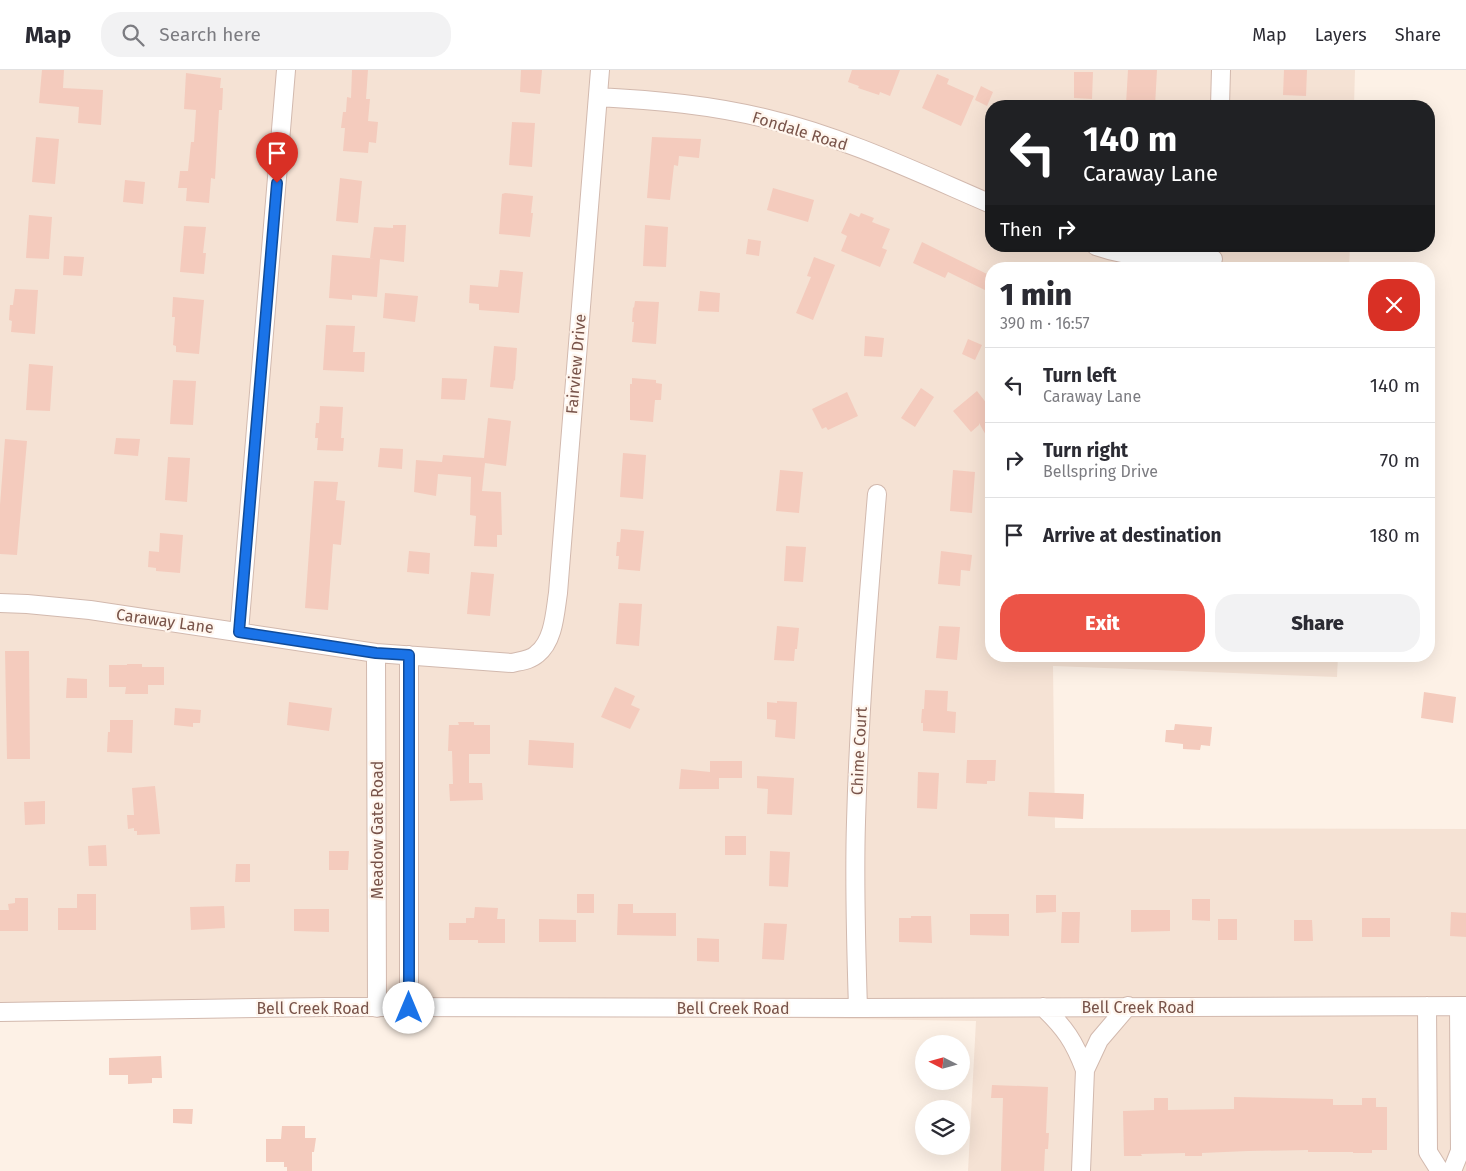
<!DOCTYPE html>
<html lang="en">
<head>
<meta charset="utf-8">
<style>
	body { margin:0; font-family:"Fira Sans",sans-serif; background:#f2f2f3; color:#2b2b33; height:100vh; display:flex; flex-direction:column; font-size:19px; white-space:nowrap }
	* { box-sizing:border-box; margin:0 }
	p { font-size:16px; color:#7c7c81 }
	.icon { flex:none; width:28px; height:28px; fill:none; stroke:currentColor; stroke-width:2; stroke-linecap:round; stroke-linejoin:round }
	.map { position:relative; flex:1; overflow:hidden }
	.sheet { position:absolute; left:985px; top:192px; width:450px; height:400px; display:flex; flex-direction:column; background:#fff; border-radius:20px; box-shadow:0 5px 20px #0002 }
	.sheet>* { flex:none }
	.top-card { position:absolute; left:985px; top:30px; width:450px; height:152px; border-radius:20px; box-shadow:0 5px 20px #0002; background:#202124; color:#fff; overflow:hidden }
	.needle { width:32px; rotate:276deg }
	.tools { position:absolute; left:915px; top:965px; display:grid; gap:10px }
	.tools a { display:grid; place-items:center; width:55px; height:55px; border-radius:50%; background:#fff; box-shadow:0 5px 20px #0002; font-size:25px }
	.pin { position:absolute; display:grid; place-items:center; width:42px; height:42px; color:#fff; margin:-51px -21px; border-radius:50% 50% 50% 0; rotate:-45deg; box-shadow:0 0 5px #0007 }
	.pin .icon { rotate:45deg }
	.me { position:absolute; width:55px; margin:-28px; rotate:0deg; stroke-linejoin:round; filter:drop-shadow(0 0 4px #0008) }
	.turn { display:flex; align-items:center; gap:18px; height:105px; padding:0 15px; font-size:22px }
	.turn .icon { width:65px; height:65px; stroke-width:2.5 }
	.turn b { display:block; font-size:35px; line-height:42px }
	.then { display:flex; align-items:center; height:48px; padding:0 15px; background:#0003; gap:10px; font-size:19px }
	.round { display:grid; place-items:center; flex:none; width:52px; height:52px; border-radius:20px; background:#f2f2f3 }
	.headline { display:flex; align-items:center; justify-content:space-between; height:85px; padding:0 15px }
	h1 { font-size:30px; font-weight:800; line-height:38px }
	.action { display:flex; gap:10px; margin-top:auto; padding:10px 15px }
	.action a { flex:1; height:58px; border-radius:20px; background:#ec5447; color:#fff; font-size:20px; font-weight:800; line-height:58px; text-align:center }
	.action a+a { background:#f2f2f3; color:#2b2b33 }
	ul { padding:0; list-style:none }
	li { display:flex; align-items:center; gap:15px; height:75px; padding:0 15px; border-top:1px solid #e1e1e2 }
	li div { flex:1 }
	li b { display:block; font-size:19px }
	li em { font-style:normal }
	header { display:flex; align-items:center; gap:30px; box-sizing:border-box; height:70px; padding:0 25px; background:#fff; border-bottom:1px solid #e1e1e2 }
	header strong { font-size:24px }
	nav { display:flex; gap:28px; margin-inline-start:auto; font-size:18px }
	.search { width:350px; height:45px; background:#f2f2f3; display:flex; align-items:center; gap:12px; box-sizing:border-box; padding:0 18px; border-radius:20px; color:#7c7c81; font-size:19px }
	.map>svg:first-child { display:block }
	.residential { fill:#f5e2d4 }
	.building { fill:#f4cbbd }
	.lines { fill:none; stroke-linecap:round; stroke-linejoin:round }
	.minor-casing { stroke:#d2b9ae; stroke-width:20 }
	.minor { stroke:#fff; stroke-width:18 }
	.route-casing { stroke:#114b97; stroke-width:12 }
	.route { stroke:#1a73e8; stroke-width:9 }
	.labels { text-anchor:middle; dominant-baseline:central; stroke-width:4.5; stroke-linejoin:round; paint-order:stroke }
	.street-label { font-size:16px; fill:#785349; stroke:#fff6ee }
</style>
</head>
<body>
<header>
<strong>Map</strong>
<div class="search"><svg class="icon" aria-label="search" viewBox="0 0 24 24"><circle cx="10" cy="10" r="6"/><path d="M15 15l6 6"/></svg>Search here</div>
<nav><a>Map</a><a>Layers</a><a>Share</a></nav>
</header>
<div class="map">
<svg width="1466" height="1101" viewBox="0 0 1466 1101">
	<rect width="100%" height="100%" fill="#fdf1e6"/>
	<path class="residential" d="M0 0H1355L1354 36H991V176H1350L1349 199H991V586H1338L1337 607 1053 596 1055 758 1466 759V1101H968L976 951 0 935Z"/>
	<path class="building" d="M42 0H64L63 18 103 20 101 55 78 53 79 37 39 33Z
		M352 0H368L366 29H370L368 51 378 52 376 73 369 72 368 83 343 81 345 58H341L343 42H346L347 27 351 28Z
		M521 0H542L540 24 520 22Z
		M852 0H900L890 26 880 22 879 25 858 18 859 16 848 12Z
		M1128 0H1157L1155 36H1133V34H1126Z
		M1284 0H1307L1306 26 1283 25Z
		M1074 2H1093L1092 29 1074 28Z
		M186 3 221 8 220 18H223L222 40H219L215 109 211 108 209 133 186 131 187 118H178L180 101H188L191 72H194L196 40 184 39Z
		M937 4 949 9 947 14 974 26 961 56 922 38Z
		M981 16 993 22 987 36 975 30Z
		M512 52 535 53 532 97 509 95Z
		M36 67 59 69 55 114 32 112Z
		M652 67 701 69 699 88 679 86 678 96 674 95 670 130 647 128Z
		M340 108 362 111 358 153 336 151Z
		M125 110 145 112 143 134 123 132Z
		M773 118 814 130 808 152 767 140Z
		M505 123 533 126 531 143H533L530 167 499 164 502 124Z
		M850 143 859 147 861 143 874 148 872 152 890 159 882 178 887 180 880 197 841 181 847 166 841 163Z
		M29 145 52 147 49 189 26 188Z
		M393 155H406L404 192 370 188 374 157 393 158Z
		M645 155 668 157 666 197 643 196Z
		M184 156 206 157 203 183H206L204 204 180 202Z
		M748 169 761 171 759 186 746 184Z
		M922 172 991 206V223L948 202 945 208 913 193Z
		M332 185 380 189 377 227 352 225V230L329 228Z
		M64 186 84 187 82 206 63 205Z
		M814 187 835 195 813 250 796 243 811 207 807 206Z
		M500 200 523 202 519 243 479 240V234L469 233 470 215 498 217Z
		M15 219 38 220 35 264 11 262 12 251 9 250 10 235H13Z
		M700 221 720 223 719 242 698 241Z
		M385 223 418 226 415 252 383 248Z
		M173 227 204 230 199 284 176 282V276L173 275 175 247H172Z
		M635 231 659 232 656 274 632 272 634 252H632L633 237 634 238Z
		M326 255 355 256 353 282H365L364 302 323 300Z
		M865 266 884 268 882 287 864 286Z
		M968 269 982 275 975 290 962 284Z
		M494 276 517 278 515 311 514 310 513 319 490 317Z
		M29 294 53 296 50 341 26 340Z
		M442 308 467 309 465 330 441 329Z
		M632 308 656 310V313L662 314 661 330H655L653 352 630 350V314H632Z
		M173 310 196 311 193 355 170 354Z
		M921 318 934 327 915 357 901 348Z
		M977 321 991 339V374L979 353V355L971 362 953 341Z
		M847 322 858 346 828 360 826 357 822 359 812 339Z
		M320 336 343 337 341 368H344L343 381 317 380 318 368H315L316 353H319Z
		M488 348 511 351 506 396 485 393 482 421 501 422 502 465H497V477L474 476 476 446 470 445 471 407 438 404 436 426 414 422 416 390 442 392 443 385 484 388Z
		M116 368 140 369 138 386 114 384Z
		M5 369 27 371 17 485 0 484V435Z
		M380 378 403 379 402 399 378 397Z
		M623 383 646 385 643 429 620 427Z
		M168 387 190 388 187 432 165 430Z
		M780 400 803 402 799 443 776 441Z
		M953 400 975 402 972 443 950 441Z
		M314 411 338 412 336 430 345 431 341 475 333 474 328 540 305 538Z
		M621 459 644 461 640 501 618 499 619 486H616L617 472H620Z
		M160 463 183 465 180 503 156 501V498L148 497 149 481 159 482Z
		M786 476 806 477 803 512 784 511Z
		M409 481 430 483 429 504 407 502Z
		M941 481 972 485 970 501 961 500 960 516 938 514Z
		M471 502 494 504 490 546 467 544Z
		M619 533 642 534 639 576 616 574Z
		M777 556 799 558 797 579H795L794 591 774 590Z
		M939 556 960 557 957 590 936 588Z
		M5 581H29L30 689H7Z
		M127 594H142V597H164V615H148V624H125L126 617H109V595H127Z
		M67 608 87 609V628H66Z
		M615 617 635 626 631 635 640 639 630 659 601 647Z
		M925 620 948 621 947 641 956 642 955 663 923 661V653H921L922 639H924Z
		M1424 622 1456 627 1453 653 1421 648Z
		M777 631 797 632 795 669 775 667 776 650 767 649V632L777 633Z
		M289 632 332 638 329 661 287 655Z
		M175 638 201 640 200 653H193V657L174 655Z
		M110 650H133L132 683 107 682 108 662H110Z
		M458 652H474V655H490V684H469V713H482L483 730 450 731 449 714H453L452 681H448L449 655H459Z
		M1175 654 1212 657 1210 676 1201 675 1200 680 1183 679V674L1165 672 1166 660H1174Z
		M529 670 574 673 573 698 528 695Z
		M967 690H996L995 711H987V714L966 713Z
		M710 691H742V708H719V719H679L681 699 710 702Z
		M918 702 939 703 937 739 917 738Z
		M757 706 794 708 792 745 767 744 768 719 757 718Z
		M155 716 160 764 137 765V761H134V758L128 759 127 745H134L132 718Z
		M1029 722 1084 724 1083 749 1028 746Z
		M45 731V754L25 755 24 732Z
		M725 766H746V785H725Z
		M106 775 107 796H89L88 776Z
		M329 781H349L348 800H329Z
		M770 781 790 782 788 817 769 816Z
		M236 794H250V812H235Z
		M77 824H96V860H58V838H77Z
		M577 824H594V843H577Z
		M1036 825H1056V842L1036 843Z
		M15 828H28V861H0V840H9L8 834 15 833Z
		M1192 829H1210V851L1192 850Z
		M618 834H633V843H676V866L617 865Z
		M224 836 225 858 191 860 190 837Z
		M475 837 498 838 497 849H505V873H478V870H449V853H466V848H474Z
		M294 839H329V862L294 861Z
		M1131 840H1170V861L1131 862Z
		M1062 842H1080L1079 873H1061Z
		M1451 842 1466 843V867L1450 866Z
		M970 844H1009V866L970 865Z
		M911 846H931L932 873 899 872V848H911Z
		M1362 848H1390V867H1362Z
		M539 849 576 850V872H539Z
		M1218 849H1237V870H1218Z
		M1294 850H1312L1313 871H1294Z
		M764 853 787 854 784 890 762 889Z
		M697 868 719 869V892L697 891Z
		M161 986 162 1008H152V1013L128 1014V1005H109V988Z
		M992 1015 1048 1017 1046 1063H1049L1048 1079H1045L1044 1101H1001L1003 1028H991Z
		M1234 1027 1333 1029V1035H1362V1028H1376V1037H1387V1080H1372V1083H1353V1082H1308V1080L1248 1081 1202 1083V1086H1185V1083L1141 1084 1142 1086H1124L1123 1041 1154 1040V1028H1168V1040L1234 1039Z
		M173 1039H193L192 1054 173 1053Z
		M282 1056H305V1068H316L314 1082H312V1101H287V1097H284V1092H266V1069H281Z"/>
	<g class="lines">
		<defs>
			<path id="minor" d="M598 27C655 30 712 35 768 49 844 67 919 103 991 134
				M1220 36 1221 0
				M1096 176C1133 189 1175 189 1213 189
				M0 533 27 534 90 540 376 583 512 593C520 591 531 590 537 584 554 571 555 542 558 523L600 0
				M239 562 286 0
				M376 583 377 938
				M409 585V938
				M1427 936 1428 1082 1440 1101
				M1043 937C1065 958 1074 971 1085 1000
				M858 938C856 876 854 814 856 752 859 643 868 533 877 424
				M0 942 327 937 858 938 1466 936
				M1081 1101 1085 1000 1099 970 1128 936
				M1452 1101 1460 1081 1459 936"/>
		</defs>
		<use href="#minor" class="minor-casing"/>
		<use href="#minor" class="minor"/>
	</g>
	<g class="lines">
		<defs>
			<path id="route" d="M277 113 239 562 376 583 409 585V938"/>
		</defs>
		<use href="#route" class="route-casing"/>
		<use href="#route" class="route"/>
	</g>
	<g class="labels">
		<g class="street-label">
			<text transform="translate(800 61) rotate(17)">Fondale Road</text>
			<text transform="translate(576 294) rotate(-85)">Fairview Drive</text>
			<text transform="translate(165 551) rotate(8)">Caraway Lane</text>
			<text transform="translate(859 681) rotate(-87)">Chime Court</text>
			<text transform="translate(377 760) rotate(-90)">Meadow Gate Road</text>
			<text x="1138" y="937">Bell Creek Road</text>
			<text x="313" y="938">Bell Creek Road</text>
			<text x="733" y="938">Bell Creek Road</text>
		</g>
	</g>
</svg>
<div class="tools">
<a><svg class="needle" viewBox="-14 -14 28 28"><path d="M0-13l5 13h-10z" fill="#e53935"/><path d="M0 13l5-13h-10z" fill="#7c7c81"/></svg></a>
<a><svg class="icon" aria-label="layers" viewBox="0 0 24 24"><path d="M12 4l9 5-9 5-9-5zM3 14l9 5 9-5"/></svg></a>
</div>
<div class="pin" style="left:277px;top:113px;background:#d93025"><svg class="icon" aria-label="arrive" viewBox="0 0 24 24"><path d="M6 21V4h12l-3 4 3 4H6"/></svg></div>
<svg class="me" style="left:409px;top:938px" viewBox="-20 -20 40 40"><circle r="19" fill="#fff"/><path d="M0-13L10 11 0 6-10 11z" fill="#1a73e8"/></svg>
<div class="top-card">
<div class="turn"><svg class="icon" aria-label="left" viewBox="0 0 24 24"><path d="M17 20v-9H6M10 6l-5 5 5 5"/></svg><div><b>140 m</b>Caraway Lane</div></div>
<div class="then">Then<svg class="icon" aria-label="right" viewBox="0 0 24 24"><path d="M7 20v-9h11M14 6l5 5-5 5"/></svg></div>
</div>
<section class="sheet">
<div class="headline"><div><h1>1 min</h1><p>390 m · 16:57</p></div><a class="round" style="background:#d93025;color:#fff"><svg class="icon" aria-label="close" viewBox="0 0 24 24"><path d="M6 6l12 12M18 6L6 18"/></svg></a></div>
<ul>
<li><svg class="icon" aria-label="left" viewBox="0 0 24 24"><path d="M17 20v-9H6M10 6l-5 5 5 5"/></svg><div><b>Turn left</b><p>Caraway Lane</p></div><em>140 m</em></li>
<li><svg class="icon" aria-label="right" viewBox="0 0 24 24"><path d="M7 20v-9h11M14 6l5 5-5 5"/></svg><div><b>Turn right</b><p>Bellspring Drive</p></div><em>70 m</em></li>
<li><svg class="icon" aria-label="arrive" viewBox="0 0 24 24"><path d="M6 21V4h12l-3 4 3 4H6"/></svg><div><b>Arrive at destination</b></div><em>180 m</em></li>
</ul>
<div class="action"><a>Exit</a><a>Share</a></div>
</section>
</div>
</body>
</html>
